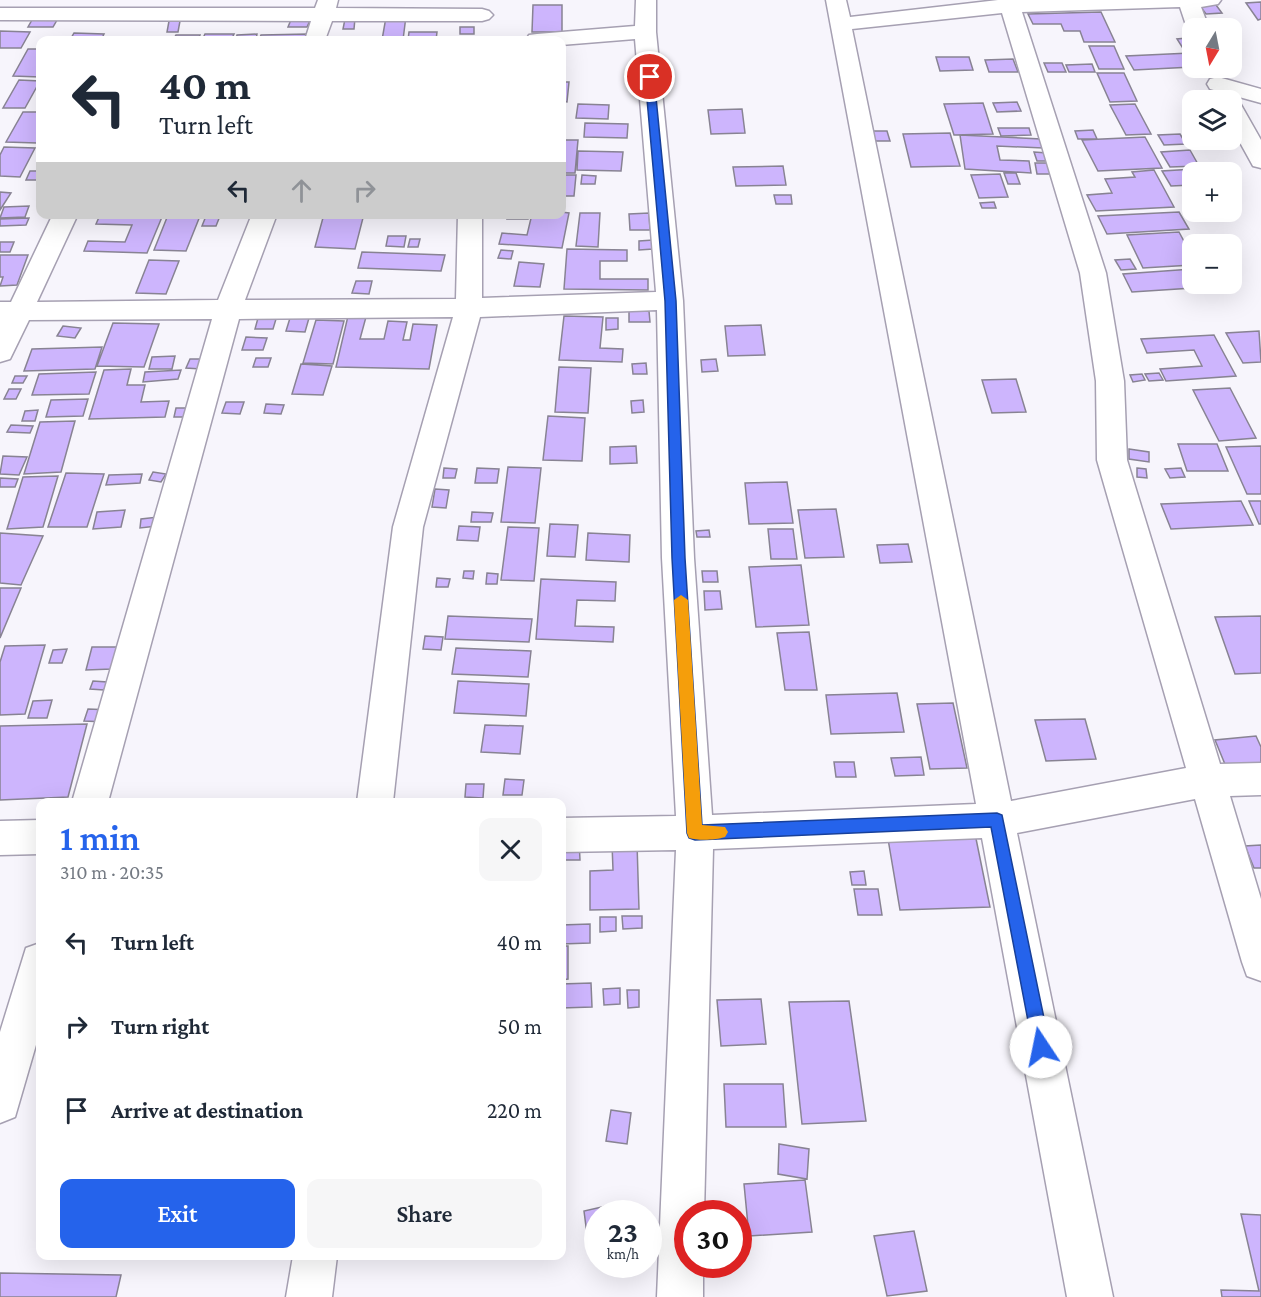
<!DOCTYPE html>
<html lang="en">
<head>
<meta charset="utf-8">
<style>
	body { margin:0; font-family:"Crimson Pro",serif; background:#f6f6f7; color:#1f2937; height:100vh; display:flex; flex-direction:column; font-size:22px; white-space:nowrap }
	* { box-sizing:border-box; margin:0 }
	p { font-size:20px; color:#747a83 }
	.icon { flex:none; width:33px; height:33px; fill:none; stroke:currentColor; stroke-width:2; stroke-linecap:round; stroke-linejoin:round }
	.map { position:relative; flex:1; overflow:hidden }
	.drawer { position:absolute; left:36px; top:798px; width:530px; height:462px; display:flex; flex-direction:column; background:#fff; border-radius:12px; box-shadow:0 6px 24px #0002 }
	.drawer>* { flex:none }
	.top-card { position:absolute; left:36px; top:36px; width:530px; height:183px; border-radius:12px; box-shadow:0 6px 24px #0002; background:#fff; color:#1f2937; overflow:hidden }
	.needle { width:39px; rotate:190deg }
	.fabs { position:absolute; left:1182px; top:18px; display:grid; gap:12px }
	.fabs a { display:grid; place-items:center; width:60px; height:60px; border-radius:12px; background:#fff; box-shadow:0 6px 24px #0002; font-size:30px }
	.speed { position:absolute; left:584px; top:1200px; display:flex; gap:12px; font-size:30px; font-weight:700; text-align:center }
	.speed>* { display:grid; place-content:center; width:78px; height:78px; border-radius:50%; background:#fff; box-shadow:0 6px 24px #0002; line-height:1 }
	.speed small { font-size:15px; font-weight:400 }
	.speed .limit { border:9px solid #d22; background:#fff; color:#111 }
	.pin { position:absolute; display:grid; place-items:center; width:51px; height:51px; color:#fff; margin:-26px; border:3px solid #fff; border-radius:50%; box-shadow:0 2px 6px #0007 }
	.me { position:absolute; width:66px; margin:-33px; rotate:349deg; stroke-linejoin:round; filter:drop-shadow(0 0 4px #0008) }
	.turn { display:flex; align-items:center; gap:21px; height:126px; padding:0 24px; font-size:27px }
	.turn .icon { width:78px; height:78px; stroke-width:2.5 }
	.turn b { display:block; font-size:42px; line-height:51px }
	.lanes { display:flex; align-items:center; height:57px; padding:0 24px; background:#0003; justify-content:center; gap:30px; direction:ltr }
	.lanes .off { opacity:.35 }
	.round { display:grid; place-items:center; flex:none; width:63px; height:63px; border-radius:12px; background:#f6f6f7 }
	.headline { display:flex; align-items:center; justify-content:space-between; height:102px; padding:0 24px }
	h1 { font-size:36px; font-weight:600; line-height:45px; color:#2563eb }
	.primary-button { display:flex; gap:12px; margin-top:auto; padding:12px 24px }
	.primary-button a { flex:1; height:69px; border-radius:12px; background:#2563eb; color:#fff; font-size:24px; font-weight:600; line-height:69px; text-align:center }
	.primary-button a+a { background:#f6f6f7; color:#1f2937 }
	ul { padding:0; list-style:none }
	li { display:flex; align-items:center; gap:18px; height:84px; padding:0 24px }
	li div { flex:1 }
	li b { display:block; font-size:22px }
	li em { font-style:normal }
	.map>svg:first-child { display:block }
	.building { fill:#cdb5fd; stroke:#888393; stroke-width:1.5 }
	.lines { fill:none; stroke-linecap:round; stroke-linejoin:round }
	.street-casing { stroke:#a6a0b2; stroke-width:3 }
	.street { fill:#fff; fill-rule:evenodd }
	.route { fill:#2563eb; stroke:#184099; stroke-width:1.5 }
	.slow { fill:#f59e0b }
</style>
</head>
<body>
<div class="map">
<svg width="1261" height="1297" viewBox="0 0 1261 1297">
	<rect width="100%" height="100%" fill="#f7f5fc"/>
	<path class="building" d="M1261 2V19L1258 20 1246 3Z
		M533 5H562V32H532Z
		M1216 5 1222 13 1206 14 1200 6Z
		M1101 12 1115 42H1084L1080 31H1064L1061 24H1033L1028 14Z
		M293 15 312 16 307 27H288Z
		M406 16 403 40H382L386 17Z
		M355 18 354 29H343L345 19Z
		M32 20H57L53 27H28Z
		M169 21H180L178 32H167Z
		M460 27H474V34H460Z
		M0 31 30 32 21 48H0Z
		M409 32H437L436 40H408Z
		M74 33 104 34 101 40H70Z
		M205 34H234L231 40H202Z
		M257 34 256 40H236L237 35Z
		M307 34 305 40H259L261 35Z
		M176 35H200L198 40H173Z
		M1187 38 1192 46V49L1184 50 1177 39Z
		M1089 46H1114L1124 69H1099Z
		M28 49H40V77L13 76Z
		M1190 53 1192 67 1134 70 1126 56Z
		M936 57H969L973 70 940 71Z
		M1013 59 1018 72H989L985 60Z
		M1044 63H1062L1066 72H1048Z
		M1092 64 1095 72H1069L1066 65Z
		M1097 73H1124L1137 101 1110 102Z
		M19 80 40 81 25 108H3Z
		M561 82H569L567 102 561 101Z
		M1017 102 1021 111 997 112 993 103Z
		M983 103 993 134 954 135 944 104Z
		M578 104 609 105 608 119 576 118Z
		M1135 104 1151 134 1126 135 1110 105Z
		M742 109 745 133 711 134 708 110Z
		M23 112H40V137L37 143 6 142Z
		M585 123 628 124 627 138 584 137Z
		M998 128H1029L1031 135 1001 136Z
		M1093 130 1097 139H1078L1075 131Z
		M871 131H887L890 141H873Z
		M950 133 960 166 911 167 903 134Z
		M1180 134 1186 144 1164 145 1158 135Z
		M960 135 1041 139 1043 148 997 146 1000 160 1029 161 1031 173 965 169Z
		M1145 137 1162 168 1098 171 1082 140Z
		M561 140H578L575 173H561Z
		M4 147 35 148 20 177 0 176V155Z
		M1190 150 1199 166 1170 167 1161 152Z
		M578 151 623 152 621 171 577 170Z
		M1034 152 1047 153 1050 161H1037Z
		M1035 163H1051L1053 174H1037Z
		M783 166 786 185 736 186 733 167Z
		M1228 167 1231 172H1192V185L1171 186 1162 171Z
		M1154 170 1174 207 1096 211 1087 195 1112 193 1105 179 1135 177 1132 172Z
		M30 171H40V180H26Z
		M1004 173H1016L1020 184H1008Z
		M1000 174 1008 197 979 198 971 175Z
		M561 175H576L574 196H561Z
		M582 175 596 176 595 184H581Z
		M0 192 11 193 0 210Z
		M774 195H791L792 204H776Z
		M994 202 996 208H982L980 203Z
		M29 206 25 217 0 218 4 207Z
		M561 212 569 213 562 248 499 244 502 233 527 235 532 214H561Z
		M1179 212 1189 229 1107 234 1098 216Z
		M580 213H600L598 247 576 246Z
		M649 213 650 230H630L629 214Z
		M324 214H364L355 249 315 247Z
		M508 214H528V219H507Z
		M100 215 162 217 147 253 84 251 88 241 125 242 132 225 96 224Z
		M168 215 200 216 186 251 154 250Z
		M206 216H220L216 226H202Z
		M29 218 26 225 0 226V219Z
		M1179 232 1192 256V265L1143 268 1127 235Z
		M388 236H406L404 247 386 246Z
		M410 239H420L418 247H408Z
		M653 240V249L639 250V241Z
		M0 242H14L10 252H0Z
		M567 249 627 250V261H600V279H648V290L564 289Z
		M501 250 513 251 511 259 498 258Z
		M362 252 445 255 441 271 358 268Z
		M0 255H28L17 285 0 286 3 277H0Z
		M1130 259 1136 269 1121 270 1115 260Z
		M149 260 179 261 166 294 136 293Z
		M519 262 544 264 540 287 514 286Z
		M1192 269V284H1206L1208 287 1132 292 1123 274Z
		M356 281H372L369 294 352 293Z
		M629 311H649L650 322H629Z
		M348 316 366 317 360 339H384L388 321 407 322 403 340H410L413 324 437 325 429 369 336 367Z
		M564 316 603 317 600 348 623 349 622 362 559 360Z
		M258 318 276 319 273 329H255Z
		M290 318H309L305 332 286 331Z
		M606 318H618V329L606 330Z
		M316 320 344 321 333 364 303 363Z
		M113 323 159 324 144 367 97 366Z
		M761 325 765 355 728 356 725 326Z
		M63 326 81 328 75 338 57 336Z
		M1259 331 1261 362 1243 363 1226 333Z
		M1214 335 1236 376 1166 381 1160 369 1202 366 1194 350 1147 353 1141 339Z
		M246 337 267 338 263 350H242Z
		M102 347 95 369 24 371 32 349Z
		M175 356 172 369H149L152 357Z
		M256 358H271L268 367H253Z
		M190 359H205L201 369 186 368Z
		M716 359 718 371 702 372 701 360Z
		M646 363 647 374H633L632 364Z
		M301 364 332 366 323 395 292 394Z
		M559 367 591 368 588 413 555 412Z
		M131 369 127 385H145L141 402 169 401 165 417 89 419 104 370Z
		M181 370 178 379 143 382 145 372Z
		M96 372 89 394 32 395 39 374Z
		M1159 373 1163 380 1149 381 1145 374Z
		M1142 374 1145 380 1133 382 1130 375Z
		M15 376H27L23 383H12Z
		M1016 379 1026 412 992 413 982 380Z
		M1230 388 1256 438 1219 441 1193 390Z
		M9 389H21L16 399H4Z
		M88 399 83 416 46 417 51 400Z
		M643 400 644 412 632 413 631 401Z
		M226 402H244L240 414 222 413Z
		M266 404 284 405 281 414 264 413Z
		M176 408H190L187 417H174Z
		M38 410 35 421H22L25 411Z
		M548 416 585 418 582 461 543 460Z
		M75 421 61 472 24 474 40 422Z
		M11 425 33 426 30 433 7 432Z
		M1178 444H1217L1228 471H1187Z
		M636 446 637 463 610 464V447Z
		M1261 446V494H1247L1226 447Z
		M1129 449 1149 452V462L1129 459Z
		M3 456 27 457 19 475 0 474Z
		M508 467 541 468 535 523 501 522Z
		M444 468 457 469 455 478H443Z
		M477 468 499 469 497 483H475Z
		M1137 468 1146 469 1147 478 1137 477Z
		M1181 468 1185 477 1170 478 1165 469Z
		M153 472 166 474 161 482 149 480Z
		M66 473 104 474 87 527H48Z
		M142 474 140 483 106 485 109 475Z
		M58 476 43 527 7 529 23 477Z
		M0 478 18 479 15 487H0Z
		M787 482 793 523 749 524 745 483Z
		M435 489 449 490 446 508 432 507Z
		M1241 501 1253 525 1171 529 1161 504Z
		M1249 501H1261V524H1259Z
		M836 509 844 557 805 558 798 510Z
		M125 510 121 527 93 529 97 512Z
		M472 512 493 513 491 522H471Z
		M158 517 157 526 140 528 141 519Z
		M550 524 578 525 575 557 547 556Z
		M459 526 480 527 478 541 457 540Z
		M508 527 539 528 534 581 501 580Z
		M768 529H793L797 559H771Z
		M709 530 710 537H697L696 531Z
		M0 533 43 536 21 585 0 583Z
		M588 533 630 535 629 562 586 560Z
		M908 544 912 562 880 563 877 545Z
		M801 565 809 625 756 627 749 567Z
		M464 571H474L473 579 463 578Z
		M702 571H717L718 582H703Z
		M487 573 498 574 497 584H486Z
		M437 578 450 579 448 587H436Z
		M541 579 616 582 615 601 577 600 575 626 614 627 613 642 536 639Z
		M0 588H21L0 638Z
		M704 591H720L722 609 705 610Z
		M448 616 532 619 529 642 445 639Z
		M1261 616V673L1235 674 1215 617Z
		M809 632 817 690H785L777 633Z
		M425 636 443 637 441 650 423 649Z
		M45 645 25 714 0 715V662L5 646Z
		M92 647H117L112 669 86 670Z
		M456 648 531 651 528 677 452 674Z
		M67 649 62 663H49L53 650Z
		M93 681 107 682 104 690 90 689Z
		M458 681 529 684 526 716 454 713Z
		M897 693 904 732 831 734 826 695Z
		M52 700 47 718H28L33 701Z
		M953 703 967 768 930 769 917 704Z
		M88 709 111 710 107 722 84 721Z
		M1085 719 1096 759 1046 761 1035 720Z
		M87 724 68 797 0 800V726Z
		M485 725 523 726 520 754 481 752Z
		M1256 736 1261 747V771L1229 774 1215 740Z
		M921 757 924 775 895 776 891 758Z
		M834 762H854L856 777H836Z
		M505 779 524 780 522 795H503Z
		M466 784H484L483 798 465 797Z
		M973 824 990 907 900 910 886 827Z
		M564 840H579L580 860H564Z
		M637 843 639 909 590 910V871L613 870 612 844Z
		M1261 845V868H1254L1245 846Z
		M864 871 866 885H852L850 872Z
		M854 889H878L882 915H858Z
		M622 916H642V928L623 929Z
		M600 917H616V931L600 932Z
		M590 924V943L561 944V925Z
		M561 946H568V979L561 980Z
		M591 983 592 1007 561 1008V984Z
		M620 988V1004L604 1005 603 989Z
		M627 990H639V1007L628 1008Z
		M761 999 766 1044 721 1046 717 1000Z
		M849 1001 866 1121 802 1124 789 1002Z
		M724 1084H783L786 1127H726Z
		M611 1110 631 1113 627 1144 606 1141Z
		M779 1144 809 1149 807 1179 778 1174Z
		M805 1180 812 1232 749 1236 744 1184Z
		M624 1202 626 1214H597V1240L588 1242 584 1211Z
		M1241 1214 1261 1215V1297H1222L1221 1290 1259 1291Z
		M914 1231 927 1291 887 1296 874 1236Z
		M0 1273 121 1275 116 1297H0Z"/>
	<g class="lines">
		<defs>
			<path id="street" d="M318 0H338L336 8 482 9 489 11 493 15 489 19 482 21H332L325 40H305L311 21 0 20V8H315Z
				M636 0H656V32L683 301 694 558 712 815 976 804 826 0H846L850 17 998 0H1221L1218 4 1201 7 1209 28H1192V33L1187 28 1180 7 1022 12 1106 273 1124 381 1127 460 1220 764 1261 763V795L1230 796 1261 899V981L1247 976 1242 962 1195 799 1017 833 1113 1297H1067L982 838 713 849 704 1214H687V1264H703V1297H657L676 850 561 852V818L676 816 662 558 657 310 480 317 423 527 393 802H357L393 527 453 317 239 319 108 802H72L212 319 29 320 10 359 0 362V302H11L53 214H78L37 302 218 300 252 214H277L245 300 456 299 458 214H482V298L656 292 635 39 561 45V40H526L529 35 537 34 635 26ZM1002 13 1080 273 1096 381 1097 460 1186 768 1011 801 852 29Z
				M1218 77 1261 89V103L1210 89 1207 84 1210 79Z
				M1232 101 1240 103 1261 140V168L1253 166 1232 128Z
				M40 820V854L0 855V821Z
				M40 943V1031L15 1117 0 1123V1032L26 948Z
				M293 1256H337L332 1297H286Z"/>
		</defs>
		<use href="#street" class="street-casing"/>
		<use href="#street" class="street"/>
	</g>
	<path class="route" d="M650 74 654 77 676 301 685 558 702 825 997 813 1002 815 1050 1047 1047 1053 1041 1056 1036 1053 1033 1047 991 827 695 840 689 838 687 833 672 558 665 301 645 77Z"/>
	<path class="slow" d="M681 595 688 600 702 825 725 827 728 832 725 837C716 840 699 841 689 838L687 833 674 600Z"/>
</svg>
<div class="fabs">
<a><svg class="needle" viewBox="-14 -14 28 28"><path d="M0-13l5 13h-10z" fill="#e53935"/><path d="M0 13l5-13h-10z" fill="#747a83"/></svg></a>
<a><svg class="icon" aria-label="layers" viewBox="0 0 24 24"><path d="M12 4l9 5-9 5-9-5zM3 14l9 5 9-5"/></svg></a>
<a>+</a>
<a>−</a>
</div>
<div class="speed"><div>23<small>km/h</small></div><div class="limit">30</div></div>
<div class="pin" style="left:650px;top:77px;background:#d93025"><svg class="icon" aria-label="arrive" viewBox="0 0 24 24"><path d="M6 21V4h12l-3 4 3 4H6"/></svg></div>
<svg class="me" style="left:1041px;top:1047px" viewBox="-20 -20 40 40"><circle r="19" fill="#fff"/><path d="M0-13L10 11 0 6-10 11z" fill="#2563eb"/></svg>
<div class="top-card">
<div class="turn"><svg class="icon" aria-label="left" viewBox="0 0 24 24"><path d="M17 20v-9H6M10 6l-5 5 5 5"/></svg><div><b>40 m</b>Turn left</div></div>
<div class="lanes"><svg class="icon" aria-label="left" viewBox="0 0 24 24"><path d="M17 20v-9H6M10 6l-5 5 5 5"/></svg><svg class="icon off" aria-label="ahead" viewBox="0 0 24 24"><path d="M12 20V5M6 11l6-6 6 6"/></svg><svg class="icon off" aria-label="right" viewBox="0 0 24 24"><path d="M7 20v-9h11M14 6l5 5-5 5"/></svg></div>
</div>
<section class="drawer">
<div class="headline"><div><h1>1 min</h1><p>310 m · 20:35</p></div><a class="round"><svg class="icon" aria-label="close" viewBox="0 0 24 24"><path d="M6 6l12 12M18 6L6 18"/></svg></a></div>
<ul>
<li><svg class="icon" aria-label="left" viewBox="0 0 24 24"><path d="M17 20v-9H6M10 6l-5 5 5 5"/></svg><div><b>Turn left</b></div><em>40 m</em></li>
<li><svg class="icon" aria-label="right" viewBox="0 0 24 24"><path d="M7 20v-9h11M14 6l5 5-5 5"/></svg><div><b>Turn right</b></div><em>50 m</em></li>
<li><svg class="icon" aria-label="arrive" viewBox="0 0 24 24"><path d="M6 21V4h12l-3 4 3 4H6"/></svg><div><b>Arrive at destination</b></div><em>220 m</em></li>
</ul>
<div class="primary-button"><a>Exit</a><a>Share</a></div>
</section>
</div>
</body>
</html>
